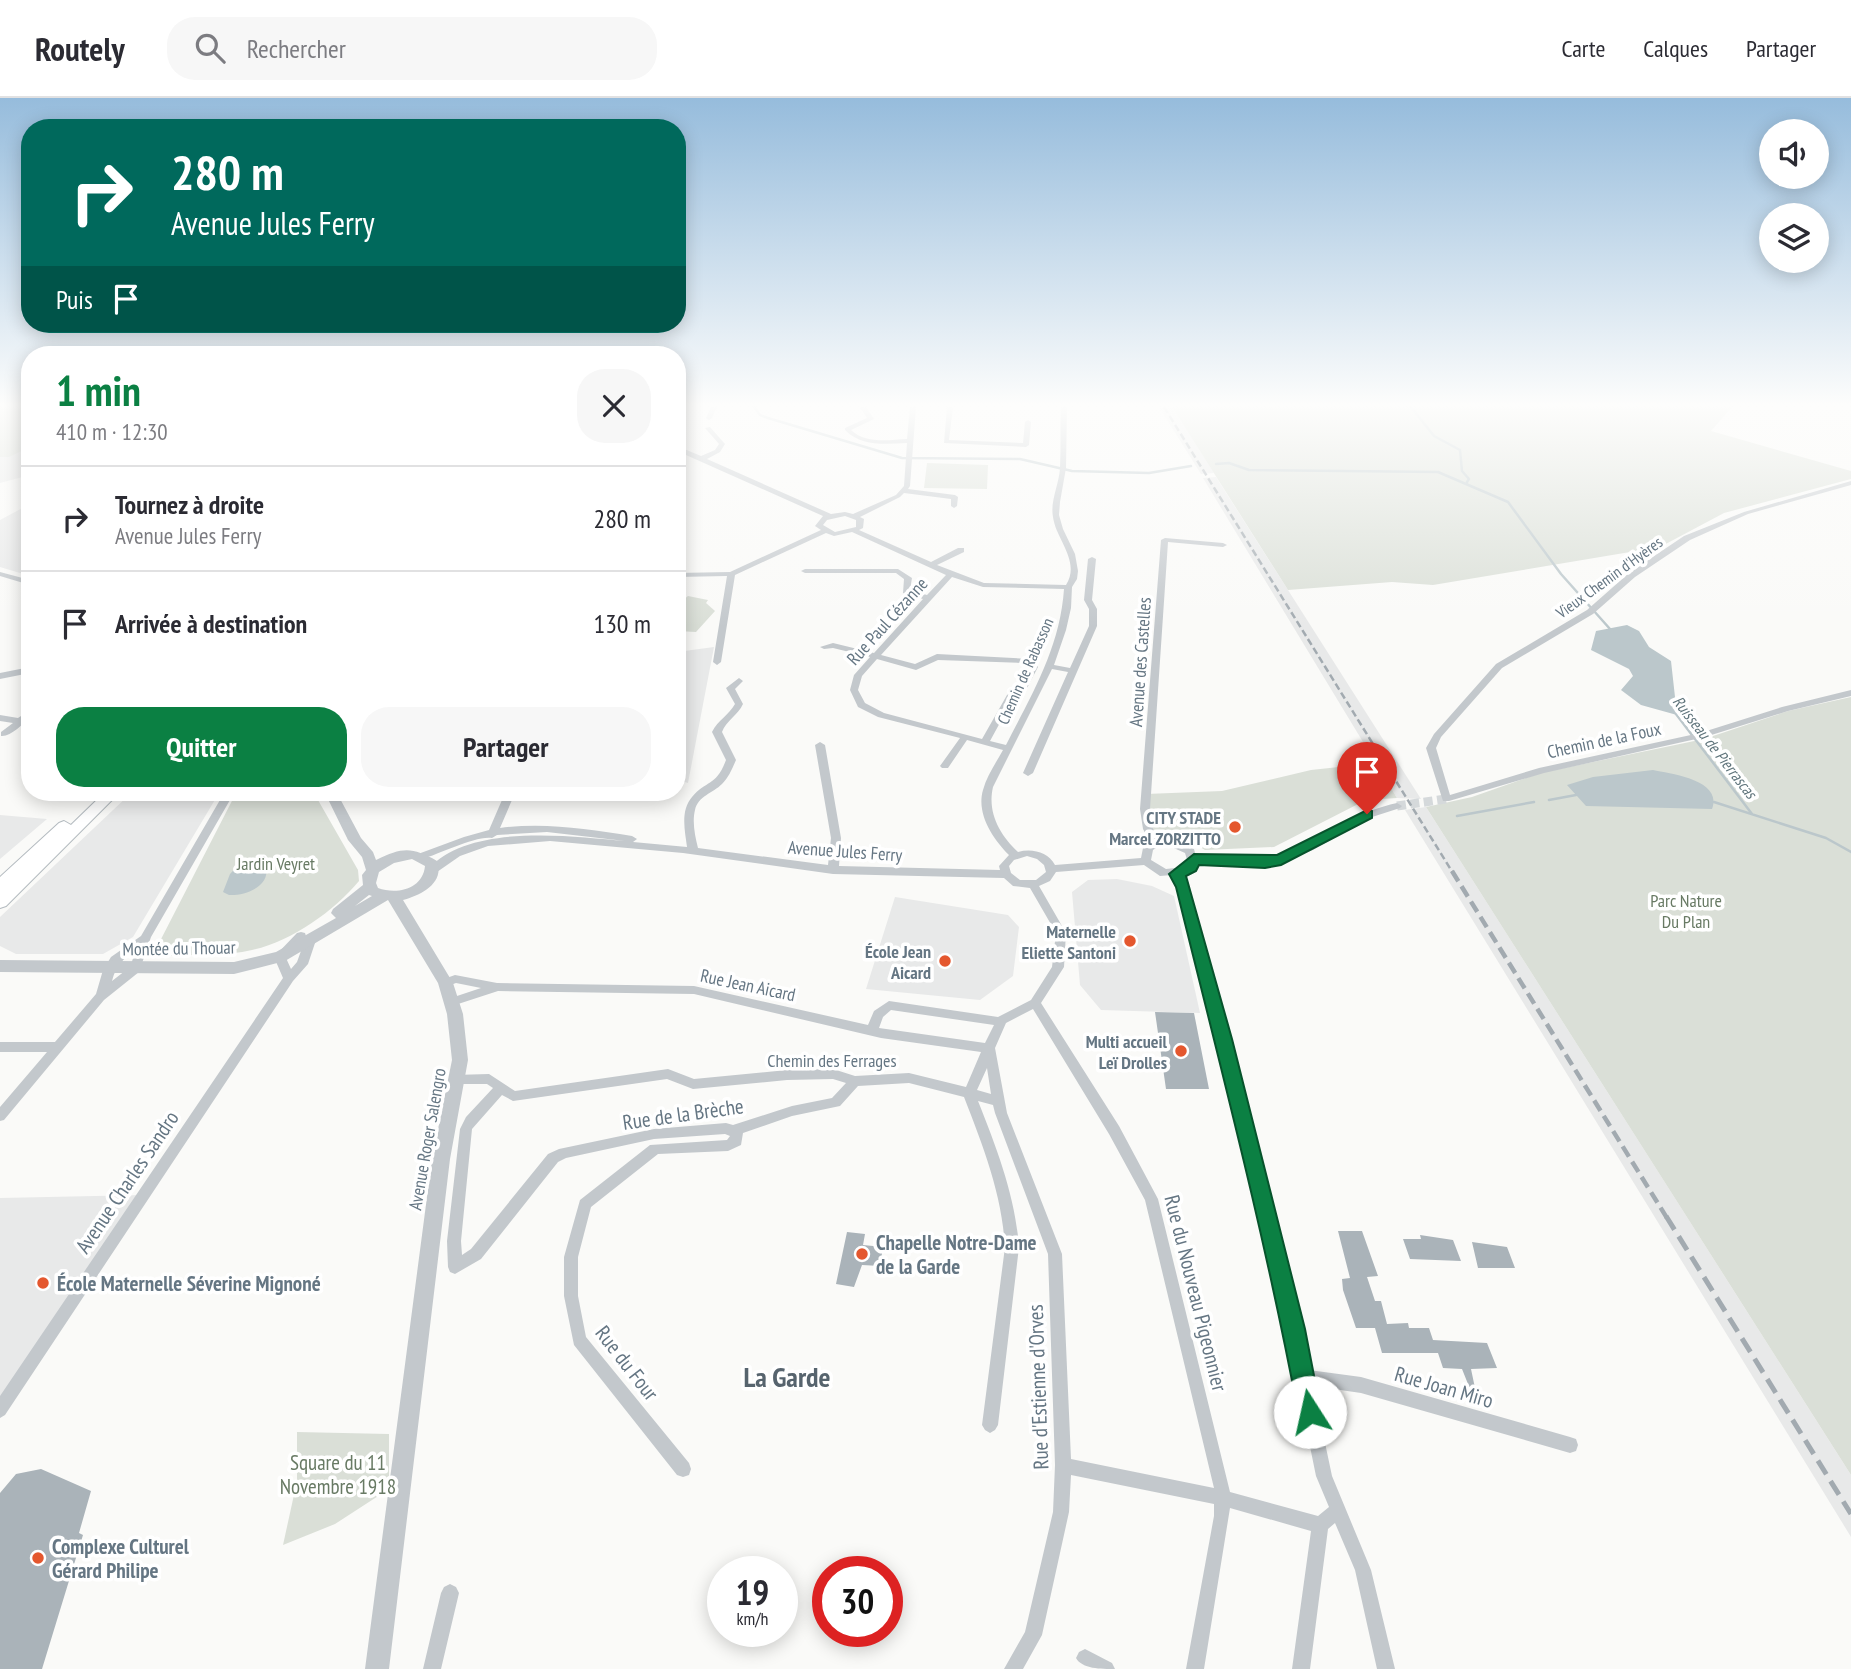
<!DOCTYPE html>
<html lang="fr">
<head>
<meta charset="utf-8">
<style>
	body { margin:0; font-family:"PT Sans Narrow",sans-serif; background:#f7f7f7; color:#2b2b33; height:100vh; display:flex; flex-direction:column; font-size:26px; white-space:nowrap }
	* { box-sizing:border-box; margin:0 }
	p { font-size:23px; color:#7c7c81 }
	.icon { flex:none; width:38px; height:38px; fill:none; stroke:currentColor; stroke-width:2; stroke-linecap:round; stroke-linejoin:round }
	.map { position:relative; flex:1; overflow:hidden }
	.panel { position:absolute; left:21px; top:248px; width:665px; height:455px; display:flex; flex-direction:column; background:#fff; border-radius:28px; box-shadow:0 4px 18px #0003 }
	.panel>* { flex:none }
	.guide { position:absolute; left:21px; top:21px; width:665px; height:214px; border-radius:28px; box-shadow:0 4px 18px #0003; background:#00695c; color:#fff; overflow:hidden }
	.controls { position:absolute; left:1759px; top:21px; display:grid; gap:14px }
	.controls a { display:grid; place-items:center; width:70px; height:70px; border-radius:50%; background:#fff; box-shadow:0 4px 18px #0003; font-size:35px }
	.speed { position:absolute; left:707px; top:1458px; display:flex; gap:14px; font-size:35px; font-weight:700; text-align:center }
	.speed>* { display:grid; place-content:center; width:91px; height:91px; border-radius:50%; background:#fff; box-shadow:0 4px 18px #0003; line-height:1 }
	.speed small { font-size:18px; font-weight:400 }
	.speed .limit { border:10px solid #d22; background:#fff; color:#111 }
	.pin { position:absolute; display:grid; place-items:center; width:60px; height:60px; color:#fff; margin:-72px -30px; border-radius:50% 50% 50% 0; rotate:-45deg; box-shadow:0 0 7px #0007 }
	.pin .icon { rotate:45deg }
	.me { position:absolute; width:77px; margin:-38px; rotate:350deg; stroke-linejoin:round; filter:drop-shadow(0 0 5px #0008) }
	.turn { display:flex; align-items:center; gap:24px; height:147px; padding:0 35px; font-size:32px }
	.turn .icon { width:91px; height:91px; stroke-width:2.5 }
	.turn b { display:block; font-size:49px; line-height:60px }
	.then { display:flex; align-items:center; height:66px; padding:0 35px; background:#0003; gap:14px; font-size:26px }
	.round { display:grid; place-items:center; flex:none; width:74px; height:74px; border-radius:28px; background:#f7f7f7 }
	.overview { display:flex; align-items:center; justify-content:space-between; height:119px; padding:0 35px }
	h1 { font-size:42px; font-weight:600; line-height:52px; color:#0b8043 }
	.primary-button { display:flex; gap:14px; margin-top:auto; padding:14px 35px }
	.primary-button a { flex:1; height:80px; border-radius:28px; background:#0b8043; color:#fff; font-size:28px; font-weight:600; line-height:80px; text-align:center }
	.primary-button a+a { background:#f7f7f7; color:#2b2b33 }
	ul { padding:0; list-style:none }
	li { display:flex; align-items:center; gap:21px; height:105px; padding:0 35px; border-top:2px solid #e1e1e2 }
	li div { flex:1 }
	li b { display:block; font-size:26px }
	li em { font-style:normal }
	header { display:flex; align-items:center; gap:42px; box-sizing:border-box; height:98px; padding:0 35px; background:#fff; border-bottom:2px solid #e1e1e2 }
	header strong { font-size:33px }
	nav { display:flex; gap:38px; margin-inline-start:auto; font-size:24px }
	.search { width:490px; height:63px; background:#f7f7f7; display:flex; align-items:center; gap:18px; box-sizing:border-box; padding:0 24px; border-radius:28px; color:#7c7c81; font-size:26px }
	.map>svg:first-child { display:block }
	.built { fill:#e8e9e9 }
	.green { fill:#dadfd7 }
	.water { fill:#bbc7cb }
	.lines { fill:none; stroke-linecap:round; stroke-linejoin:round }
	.stream { stroke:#bbc7cb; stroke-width:2.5 }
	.building { fill:#aab3b9 }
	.minor-tunnel { stroke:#d5d9db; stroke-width:9; stroke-dasharray:9 4.5; stroke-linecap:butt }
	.secondary-casing { stroke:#b3babf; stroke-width:2 }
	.minor { fill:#c3c8cc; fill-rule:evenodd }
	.tertiary { fill:#c3c8cc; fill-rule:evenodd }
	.secondary { fill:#fff; fill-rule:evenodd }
	.rail-far2 { stroke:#a2aab0; stroke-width:2.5; stroke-dasharray:7 3.5; stroke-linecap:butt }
	.rail-far1 { stroke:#a2aab0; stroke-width:4.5; stroke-dasharray:12 6; stroke-linecap:butt }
	.rail { stroke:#a2aab0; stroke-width:5; stroke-dasharray:16 8; stroke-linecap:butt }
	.route { fill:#0b8043; stroke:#07532c; stroke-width:2 }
	.poi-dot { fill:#e4572e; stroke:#fff; stroke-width:2.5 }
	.labels { text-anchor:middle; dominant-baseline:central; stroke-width:7; stroke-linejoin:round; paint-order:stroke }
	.far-street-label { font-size:16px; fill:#657683; stroke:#fff }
	.far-water-label { font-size:16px; font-style:italic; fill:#60757c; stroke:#fff }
	.street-label { font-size:18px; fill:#657683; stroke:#fff }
	.poi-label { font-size:18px; font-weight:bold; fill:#657683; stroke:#fff; text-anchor:end }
	.park-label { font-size:18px; fill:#687a64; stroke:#fff }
	.near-street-label { font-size:21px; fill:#657683; stroke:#fff }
	.near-poi-label { font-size:21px; font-weight:bold; fill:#657683; stroke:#fff; text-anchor:start }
	.near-park-label { font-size:21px; fill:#687a64; stroke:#fff }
	.near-district-label { font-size:28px; font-weight:bold; fill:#57646e; stroke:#fff }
</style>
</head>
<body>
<header>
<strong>Routely</strong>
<div class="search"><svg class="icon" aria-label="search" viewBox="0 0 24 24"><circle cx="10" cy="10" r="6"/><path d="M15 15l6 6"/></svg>Rechercher</div>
<nav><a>Carte</a><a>Calques</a><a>Partager</a></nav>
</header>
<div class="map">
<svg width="1851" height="1571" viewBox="0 0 1851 1571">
	<rect width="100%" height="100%" fill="#fafaf8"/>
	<path class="built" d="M0 309H30V377L0 385Z
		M1159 309H1172L1214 375 1201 376Z
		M1216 379 1288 492 1421 701 1397 700 1203 380Z
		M30 406V478L0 469V422Z
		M714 549 688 685 677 682V554Z
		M131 695H219L133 839 103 856H16L0 848V819Z
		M1426 709 1851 1377V1439L1405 712Z
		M0 717 47 721 0 761Z
		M1117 781 1152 788 1174 798 1200 915 1101 912 1080 887 1072 794 1088 782Z
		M895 799 1008 817 1019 829 1013 878 980 902 866 891Z
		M143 1097 0 1312V1100Z"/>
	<path class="green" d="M0 309H30V349L9 359H0Z
		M1172 309H1732L1711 333 1851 373V381L1724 415 1660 449 1433 487 1392 484 1288 492Z
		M927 365 988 367 987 391 924 390Z
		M688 498 708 502 706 505 715 513 696 534 677 533V501L683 502Z
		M1851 599V1377L1426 709 1472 699 1540 675 1704 641 1788 613Z
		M1376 665 1397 700 1366 702 1274 749 1205 752 1180 737 1148 731 1146 696 1222 693 1311 672Z
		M236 695H314L358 772 359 783C334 813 291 844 252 852 226 858 198 856 171 858L158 847Z
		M297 1334 389 1336V1391L335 1426 283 1447 297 1383Z"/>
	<path class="water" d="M1627 527 1639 533 1649 549 1671 563 1677 617 1641 607 1621 592 1633 578 1629 571 1591 552 1596 533Z
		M1653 672C1672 676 1723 682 1712 711L1586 708 1567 687 1593 679Z
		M244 761H250L266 770C270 789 244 798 229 797L223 794 230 776Z"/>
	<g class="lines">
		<path class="stream" d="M754 309 760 317 768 320 902 360 1020 361 1072 373 1149 375 1191 368
			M1411 309 1434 338 1460 352 1462 373 1469 381 1467 384
			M1216 366 1229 365 1249 372 1438 374 1508 404 1561 476 1610 531
			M1676 616 1752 716
			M1549 702 1576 697
			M1714 704 1826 740 1851 754
			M1457 718 1534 704"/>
	</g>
	<path class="building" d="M1155 914 1194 915 1209 991H1166Z
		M1338 1133H1362L1378 1178 1367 1179 1375 1203H1381L1387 1226 1408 1225 1409 1230H1429L1433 1242 1487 1245 1497 1270 1471 1271 1475 1290 1470 1291 1462 1271 1443 1270 1438 1255H1382L1375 1230H1356L1343 1192 1342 1181 1350 1180Z
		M847 1134 865 1136 863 1147 883 1149 880 1168 862 1167 854 1189 836 1186Z
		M1420 1137 1453 1142 1461 1163 1410 1161 1403 1141H1421Z
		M1472 1144 1507 1149 1515 1170H1478Z
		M41 1371 91 1393 79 1435 83 1437 42 1571H0V1395L16 1376Z"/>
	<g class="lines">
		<path class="minor-tunnel" d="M1397 708 1446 701"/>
		<defs>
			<path id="secondary" d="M104 695H119L6 808 0 810V779L59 725 64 723 71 727Z"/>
		</defs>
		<use href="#secondary" class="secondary-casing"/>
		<path class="minor" d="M711 309H717L712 320 709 322 706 320Z
			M860 309H866L874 321 851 332C866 346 888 342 907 341L910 309H916L910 388 908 391 955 397 958 399 957 408 954 410 951 408V401L904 395 900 399 860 419 864 421 863 430 859 432 931 464 958 450H964V454L937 467 984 485 1066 487C1081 463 1056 442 1053 419 1050 403 1059 387 1060 370 1061 350 1060 330 1061 309H1067L1066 370 1060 404 1059 417 1063 431 1075 456 1078 473 1077 481 1072 489 1071 510 1066 532 1054 567 1070 570 1089 528V511L1084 502 1088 461 1092 459 1096 461 1092 502 1097 511V528L1033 675 1028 678 1023 675 1068 574 1052 571 993 689C987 715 1000 737 1018 754 1032 750 1048 754 1055 767L1141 760 1143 750 1150 744 1143 731 1140 711 1161 442 1165 440 1223 445 1227 447 1223 449 1168 444 1150 711 1153 731 1159 741 1168 740 1194 751 1196 759C1223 761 1252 766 1278 759 1303 751 1324 736 1346 724 1362 715 1379 709 1397 705L1402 708 1400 710 1369 720 1313 752 1279 765 1248 769 1198 766 1191 775 1182 776 1188 789 1300 1231 1309 1272 1361 1279 1570 1339 1576 1341 1578 1347 1576 1353 1570 1355 1361 1295 1313 1288 1332 1378 1371 1472 1395 1571H1377L1355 1472 1335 1425 1328 1431 1310 1571H1292L1311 1433 1230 1410 1204 1571H1186L1214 1418V1406L1071 1377 1069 1414 1042 1537 1023 1571H1004L1025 1534 1053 1414 1055 1367 1048 1156 995 1015 993 1007 978 1003C997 1051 1015 1097 1019 1149L998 1327 995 1332 990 1335 985 1332 982 1327 1005 1149C1002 1096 983 1048 964 999L909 985 858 988 840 1008 792 1018 743 1035 741 1047 728 1053 658 1056 591 1109 578 1159V1198L586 1239 689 1365 691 1371 689 1377 683 1379 677 1377 574 1247 564 1198V1159L580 1102 650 1047 727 1042 730 1038 725 1036 654 1041 566 1060 558 1064 481 1161 455 1176 450 1174 448 1169 447 1143 460 1031 466 1019 493 990 487 986H458L454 985 452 981 454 977 489 976 515 993 668 971 694 981 787 972 833 971 855 978 909 975 966 989 981 954 881 940 694 896 498 893 452 908 448 907 446 904 448 901 481 890 456 885 445 889 441 888 439 885 441 882 455 877 497 885 694 888 868 927 874 913 889 903 998 919 1031 902 1052 869 1056 835 1030 790 1013 788 1004 780 833 776 683 755 550 743 488 748 460 758 437 774 433 775 428 771C470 725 569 738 625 743L547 734 497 737 492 740C477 737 439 756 422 761L417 758 418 756 464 739 489 732 505 695H515L500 730C544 724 588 731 632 738L637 741 633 744 687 749C685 733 680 713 692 699 706 682 716 689 726 662L712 634C718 622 729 617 735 606L726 590 739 580 743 583 735 591 743 606C738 617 726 623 722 634L736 662C732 671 729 679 722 686 713 695 698 698 695 712 692 724 695 738 698 750L828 767 831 740 815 647 820 644 825 647 841 740 839 768 1000 772 999 768 1009 757C993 741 976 716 983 692 987 677 996 665 1003 652L967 642 948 670H942L940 668 960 640 878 619 858 609 850 592 854 577 870 559 833 550 824 551 820 549 833 545 874 555 923 501 903 495 904 481 896 475H805L801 473 805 471H898L912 480 910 492 927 497 946 477 852 434 834 438 826 435 735 477 721 564 717 567 713 564 727 478 677 479V475L730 474 821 432 815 428 823 418 677 353V348L701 358 715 352 719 346 705 330 710 329 725 346 720 354 707 361 831 416 845 414 853 416 896 397 904 388 907 345C885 346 862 349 845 332V330L867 320ZM845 418 856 422V429L835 434 823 427 827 422ZM952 479 983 489 1064 491C1060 550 1032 596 1006 647L990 643 1014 599 1025 594 1038 569 1030 561 937 556 915 566 881 557ZM877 561 916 572 938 562 1025 565 1029 570 1019 590 1007 597 982 641 884 615 865 605 858 592 862 578ZM1167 747 1185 755 1188 765 1184 769 1166 771 1151 762 1153 752 1159 748ZM1027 758 1037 761 1044 767 1046 774 1036 782H1020L1011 775 1009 768 1014 762ZM1144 767 1160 778 1172 777 1178 789 1286 1231 1316 1378 1329 1409 1318 1418 1230 1394 1158 1101 1119 1028 1041 905 1064 869 1066 835 1039 788 1050 783 1056 774ZM1033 911 1109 1036 1145 1102 1214 1390 1071 1361 1062 1156 1007 1015 995 950 1006 925ZM891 912 994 927 985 945 879 930 883 919ZM987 970 991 996 977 992ZM667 981 693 991 787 982 833 981 846 985 832 1000 792 1008 733 1027 726 1025 654 1031 559 1051 548 1056 471 1151 462 1157 461 1143 472 1031 502 997 513 1003Z
			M947 309H953L949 342 1023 345 1025 324 1028 322 1031 324 1029 347 1026 349 944 345Z
			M1851 383V387L1748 416 1690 442 1635 479 1593 516 1502 570 1441 639 1436 650 1450 697 1539 670 1700 635 1782 609 1851 592V598L1788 613 1705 639 1544 675 1449 703H1443L1426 650 1434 636 1496 566 1587 512 1629 475 1684 438 1744 414Z
			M0 474 30 482V487L0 478Z
			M30 569V575L0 581V575Z
			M30 612V620C22 626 11 639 1 638V634L13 625 0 623V617L18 620Z
			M224 695H234L151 839 139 874 104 902 4 1022 0 1023V1009L47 954H0V944H55L96 896 103 872 111 859 141 838ZM136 852 130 869 112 883C116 867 123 861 136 852Z
			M301 834 305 835 306 838 305 841 286 860 291 871 297 864 306 839H314L316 842 308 866 293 883 5 1317 0 1320V1298L283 880 274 859 297 835Z
			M450 1486 456 1489 459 1495 441 1571H423L441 1495 444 1489Z
			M1085 1551 1112 1565 1115 1571C1101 1571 1082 1571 1076 1560L1079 1554Z"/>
		<path class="tertiary" d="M325 695H337L361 740 373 754 376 762C403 749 412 749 437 763 445 785 421 797 403 802L453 885 463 916 468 962 450 1061 389 1571H365L432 1061 452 962 447 916 438 885 388 802 285 863 234 876 0 874V862L234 864 276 854 336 820 331 815 333 811 363 787 362 777 366 772 362 759 348 742ZM412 761 425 768C423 791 397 797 378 790L376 785 379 774 394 765ZM369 797 372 798 355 808Z"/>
		<use href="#secondary" class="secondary"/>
		<path class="rail-far2" d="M1164 309 1453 775"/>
		<path class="rail-far1" d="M1452 773 1667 1120"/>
		<path class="rail" d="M1666 1118 1851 1416"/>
	</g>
	<linearGradient id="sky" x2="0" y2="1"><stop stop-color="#96bcdc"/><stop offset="0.58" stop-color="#fdfdfc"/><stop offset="1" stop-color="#fdfdfc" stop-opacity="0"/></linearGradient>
	<rect width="1851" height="529" fill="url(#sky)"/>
	<path class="route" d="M1367 712 1372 713V720L1281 767 1265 770 1199 767 1196 773 1186 778 1232 941 1305 1231 1321 1314 1318 1322 1310 1325 1301 1322 1298 1314C1265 1137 1219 963 1176 789L1169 776 1194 756 1277 757Z"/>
	<g class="poi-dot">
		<circle cx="1235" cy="729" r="7"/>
		<circle cx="1130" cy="843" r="7"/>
		<circle cx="945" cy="863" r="7"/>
		<circle cx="1181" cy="953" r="7"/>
		<circle cx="862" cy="1156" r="7"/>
		<circle cx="43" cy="1185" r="7"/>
		<circle cx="38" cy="1460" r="7"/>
	</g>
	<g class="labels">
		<g class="far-street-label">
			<text transform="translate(1609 479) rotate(-36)">Vieux Chemin d'Hyères</text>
			<text transform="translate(1025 573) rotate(-66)">Chemin de Rabasson</text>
		</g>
		<g class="far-water-label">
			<text transform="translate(1715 649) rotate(52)">Ruisseau de Pierrascas</text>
		</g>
		<g class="street-label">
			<text transform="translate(887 523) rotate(-48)">Rue Paul Cézanne</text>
			<text transform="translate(1140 564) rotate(-86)">Avenue des Castelles</text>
			<text transform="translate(1604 642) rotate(-12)">Chemin de la Foux</text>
			<text transform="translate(845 753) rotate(4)">Avenue Jules Ferry</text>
			<text transform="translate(179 850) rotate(-1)">Montée du Thouar</text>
			<text transform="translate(748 887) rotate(12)">Rue Jean Aicard</text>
			<text x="832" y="962">Chemin des Ferrages</text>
			<text transform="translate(427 1041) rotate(-80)">Avenue Roger Salengro</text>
		</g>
		<g class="poi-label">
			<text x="1221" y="719">CITY STADE<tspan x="1221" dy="21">Marcel ZORZITTO</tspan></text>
			<text x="1116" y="833">Maternelle<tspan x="1116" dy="21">Eliette Santoni</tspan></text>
			<text x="931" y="853">École Jean<tspan x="931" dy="21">Aicard</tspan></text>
			<text x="1167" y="943">Multi accueil<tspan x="1167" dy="21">Leï Drolles</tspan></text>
		</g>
		<g class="park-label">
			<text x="276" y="765">Jardin Veyret</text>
			<text x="1686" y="802">Parc Nature<tspan x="1686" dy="21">Du Plan</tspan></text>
		</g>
		<g class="near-street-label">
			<text transform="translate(683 1016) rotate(-8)">Rue de la Brèche</text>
			<text transform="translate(127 1084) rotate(-56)">Avenue Charles Sandro</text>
			<text transform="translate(1196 1195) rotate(76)">Rue du Nouveau Pigeonnier</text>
			<text transform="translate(627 1265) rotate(52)">Rue du Four</text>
			<text transform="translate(1038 1289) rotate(-92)">Rue d'Estienne d'Orves</text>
			<text transform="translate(1444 1289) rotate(16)">Rue Joan Miro</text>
		</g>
		<g class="near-poi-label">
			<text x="876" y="1144">Chapelle Notre-Dame<tspan x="876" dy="24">de la Garde</tspan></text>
			<text x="57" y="1185">École Maternelle Séverine Mignoné</text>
			<text x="52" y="1448">Complexe Culturel<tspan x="52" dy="24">Gérard Philipe</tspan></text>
		</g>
		<g class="near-park-label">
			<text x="338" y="1364">Square du 11<tspan x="338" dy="24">Novembre 1918</tspan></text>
		</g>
		<g class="near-district-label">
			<text x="787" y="1278">La Garde</text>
		</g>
	</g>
</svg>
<div class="controls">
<a><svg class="icon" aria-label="sound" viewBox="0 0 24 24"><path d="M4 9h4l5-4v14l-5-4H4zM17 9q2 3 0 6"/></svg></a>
<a><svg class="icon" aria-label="layers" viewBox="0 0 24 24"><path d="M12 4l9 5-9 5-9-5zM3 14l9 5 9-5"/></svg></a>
</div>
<div class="speed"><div>19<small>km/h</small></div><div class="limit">30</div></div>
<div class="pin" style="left:1367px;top:716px;background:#d93025"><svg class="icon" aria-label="arrive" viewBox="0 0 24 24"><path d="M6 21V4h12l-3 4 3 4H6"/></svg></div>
<svg class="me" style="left:1310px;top:1314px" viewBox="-20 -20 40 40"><circle r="19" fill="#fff"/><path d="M0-13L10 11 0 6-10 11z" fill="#0b8043"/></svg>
<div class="guide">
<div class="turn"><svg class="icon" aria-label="right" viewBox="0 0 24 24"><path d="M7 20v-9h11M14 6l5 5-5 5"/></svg><div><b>280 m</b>Avenue Jules Ferry</div></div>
<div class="then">Puis<svg class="icon" aria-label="arrive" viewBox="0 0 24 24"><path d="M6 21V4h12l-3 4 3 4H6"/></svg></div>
</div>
<section class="panel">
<div class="overview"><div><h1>1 min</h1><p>410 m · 12:30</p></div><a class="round"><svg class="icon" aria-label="close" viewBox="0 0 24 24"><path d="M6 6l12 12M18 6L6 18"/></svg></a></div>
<ul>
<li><svg class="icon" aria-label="right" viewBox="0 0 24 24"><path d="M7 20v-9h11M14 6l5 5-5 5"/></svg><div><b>Tournez à droite</b><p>Avenue Jules Ferry</p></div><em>280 m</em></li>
<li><svg class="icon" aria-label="arrive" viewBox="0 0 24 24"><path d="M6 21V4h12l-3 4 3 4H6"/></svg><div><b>Arrivée à destination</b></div><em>130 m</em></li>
</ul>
<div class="primary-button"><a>Quitter</a><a>Partager</a></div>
</section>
</div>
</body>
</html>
